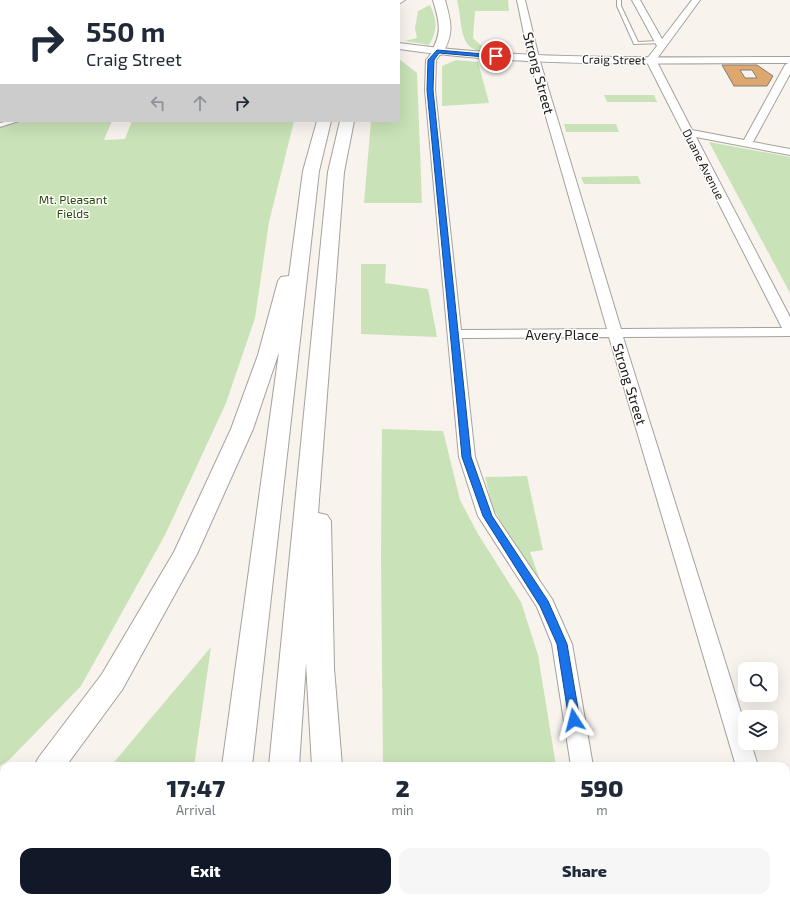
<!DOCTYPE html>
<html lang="en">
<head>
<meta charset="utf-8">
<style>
	body { margin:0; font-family:"Exo 2",sans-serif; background:#f6f6f7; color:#1f2937; height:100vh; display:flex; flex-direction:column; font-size:15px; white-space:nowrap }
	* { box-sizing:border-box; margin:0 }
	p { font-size:13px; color:#747a83 }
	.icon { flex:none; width:22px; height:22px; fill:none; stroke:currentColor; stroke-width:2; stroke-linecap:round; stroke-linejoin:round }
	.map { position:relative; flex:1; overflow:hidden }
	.details { position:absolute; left:0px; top:762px; width:790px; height:140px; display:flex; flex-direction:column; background:#fff; border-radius:12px 12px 0 0; box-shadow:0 4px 16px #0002 }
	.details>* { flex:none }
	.banner { position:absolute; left:0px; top:0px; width:400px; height:122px; box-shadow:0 4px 16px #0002; background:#fff; color:#1f2937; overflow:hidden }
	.controls { position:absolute; left:738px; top:662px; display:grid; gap:8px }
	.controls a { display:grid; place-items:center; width:40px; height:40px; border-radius:8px; background:#fff; box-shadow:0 4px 16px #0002; font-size:20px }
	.pin { position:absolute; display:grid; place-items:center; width:34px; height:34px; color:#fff; margin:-17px; border:2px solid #fff; border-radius:50%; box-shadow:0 1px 4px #0007 }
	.me { position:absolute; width:44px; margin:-22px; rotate:351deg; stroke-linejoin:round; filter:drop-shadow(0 0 3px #0008) }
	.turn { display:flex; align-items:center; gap:14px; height:84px; padding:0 20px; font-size:18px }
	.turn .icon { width:52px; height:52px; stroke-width:2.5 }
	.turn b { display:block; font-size:28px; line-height:34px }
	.lanes { display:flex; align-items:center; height:38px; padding:0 20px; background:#0003; justify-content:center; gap:20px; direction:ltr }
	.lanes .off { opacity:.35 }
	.eta { display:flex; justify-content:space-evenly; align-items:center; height:68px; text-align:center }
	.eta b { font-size:24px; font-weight:800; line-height:28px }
	.action { display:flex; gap:8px; margin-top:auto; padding:8px 20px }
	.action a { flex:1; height:46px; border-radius:12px; background:#111827; color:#fff; font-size:16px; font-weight:800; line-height:46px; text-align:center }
	.action a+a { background:#f6f6f7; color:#1f2937 }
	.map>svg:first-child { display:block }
	.green { fill:#c9e2b8 }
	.building { fill:#dea76d; stroke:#837e79; fill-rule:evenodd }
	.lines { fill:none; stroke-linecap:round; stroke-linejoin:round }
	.service-casing { stroke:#a6a19c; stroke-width:2 }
	.minor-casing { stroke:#a6a19c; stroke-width:2 }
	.tertiary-casing { stroke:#a6a19c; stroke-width:2 }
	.motorway-casing { stroke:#a6a19c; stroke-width:2 }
	.service { fill:#fff; fill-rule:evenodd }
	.minor { fill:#fff; fill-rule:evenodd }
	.tertiary { fill:#fff; fill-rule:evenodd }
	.motorway { fill:#fff; fill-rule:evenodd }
	.route { fill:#1a73e8; stroke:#114b97 }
	.labels { text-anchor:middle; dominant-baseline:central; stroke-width:3; stroke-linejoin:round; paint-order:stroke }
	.far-street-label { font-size:12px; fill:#1e1c1a; stroke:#fff }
	.far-park-label { font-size:12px; fill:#274a02; stroke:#fff }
	.street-label { font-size:14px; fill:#1e1c1a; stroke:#fff }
</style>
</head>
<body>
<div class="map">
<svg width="790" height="902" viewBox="0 0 790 902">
	<rect width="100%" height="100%" fill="#f8f3ed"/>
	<path class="green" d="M457 0H508L509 11H475L473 38 487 51C457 54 463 20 457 0Z
		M430 5C437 20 438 30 429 45L405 41 417 38 415 28 418 11Z
		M399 59 417 73 422 203H364L371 121H399Z
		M456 60 478 62 489 103 442 106V66Z
		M604 95H654L657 102H607Z
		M0 114 1 121H112L104 140 125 139 132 121H294L269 222 255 318 226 403 165 535 81 686 9 760 0 766Z
		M564 124H616L619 132H566Z
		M709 142 790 157V293Z
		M638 176 641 184H584L581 177Z
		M361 264H386L385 283 428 289 437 337 361 334Z
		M382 429 443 431 460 500 478 534 521 602 538 655 556 766H383L381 557Z
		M527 476 543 550 530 552 541 583 511 540 492 506 485 477Z
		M211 647 194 766H111L120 755Z
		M4 887V898H175L174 902H0V891Z
		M400 898H576L577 902H401Z"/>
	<path class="building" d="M722 65H757L773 76 767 86H734ZM740 70H752L757 78H745Z"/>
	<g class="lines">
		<defs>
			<path id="service" d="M617 0H621V6L638 42 659 41 661 42V43L634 44 617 6Z
				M0 110H1V114H0Z
				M10 121H19L0 127V123Z"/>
			<path id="minor" d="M81 0H89V1H81Z
				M517 0H525L539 58 621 329 782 328 646 60 657 46 632 0H640L662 39 692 0H700L656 60 692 130 744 140 785 65 790 62V74L753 142 790 149V155L696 137 790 317V336L623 337 745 725V743H751L758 766H736L609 337 462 338 475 457 495 515 552 599 572 644 593 766H571L552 644 537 607 478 516 459 457 425 90 426 60 434 50H440L442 52 436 60 435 90 461 330 607 329 529 58Z
				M0 28H1V34H0Z
				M786 884 790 886V902H776L775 898H786Z
				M592 898H616V902H592Z"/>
			<path id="tertiary" d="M211 0H222L223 1H212Z
				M399 43C528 61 660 57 790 57V63C660 63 528 68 399 49Z"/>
			<path id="motorway" d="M372 0H384V1H372Z
				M393 0H405L399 4V1H392Z
				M433 0H445C451 22 455 34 441 55H433L431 52C443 32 439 21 433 0Z
				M317 121H331L319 171 252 766H222L279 352 253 429 197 554 122 690 66 766H34L39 757 102 674 174 552 231 429 258 355 278 281 281 277 289 276 303 171Z
				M340 121H354L344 172 318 513 327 515 331 521 334 668 342 766H312L306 663 299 766H269L325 202 328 172Z
				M4 811V844L0 846V813Z
				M200 898H232V902H200Z
				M252 898H284V902H252Z
				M333 898H365V902H333Z"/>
		</defs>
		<use href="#service" class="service-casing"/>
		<use href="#minor" class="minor-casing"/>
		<use href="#tertiary" class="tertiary-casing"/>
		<use href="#motorway" class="motorway-casing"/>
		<use href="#service" class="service"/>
		<use href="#minor" class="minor"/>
		<use href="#tertiary" class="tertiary"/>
		<use href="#motorway" class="motorway"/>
	</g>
	<path class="route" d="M437 50 496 55 499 56 496 58 439 53 434 60 433 90 471 457 492 516 548 601 567 644 580 720 579 724 574 725 570 724 569 720 557 644 540 606 483 516 462 457 427 90 428 60Z"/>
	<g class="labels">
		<g class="far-street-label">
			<text transform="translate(614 59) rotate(1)">Craig Street</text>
			<text transform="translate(704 164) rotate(63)">Duane Avenue</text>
		</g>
		<g class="far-park-label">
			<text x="73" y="199">Mt. Pleasant<tspan x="73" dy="14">Fields</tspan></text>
		</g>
		<g class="street-label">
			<text transform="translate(539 73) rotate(75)">Strong Street</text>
			<text x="562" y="334">Avery Place</text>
			<text transform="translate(630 384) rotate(73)">Strong Street</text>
		</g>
	</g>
</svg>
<div class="controls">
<a><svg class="icon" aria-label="search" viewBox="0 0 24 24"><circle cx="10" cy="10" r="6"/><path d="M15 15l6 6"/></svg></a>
<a><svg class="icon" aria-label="layers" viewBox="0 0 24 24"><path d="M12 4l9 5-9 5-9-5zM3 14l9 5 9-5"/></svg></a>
</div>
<div class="pin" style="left:496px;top:56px;background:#d93025"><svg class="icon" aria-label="arrive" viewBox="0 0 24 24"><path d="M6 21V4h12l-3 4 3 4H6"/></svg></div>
<svg class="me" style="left:574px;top:720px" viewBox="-20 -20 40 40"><path d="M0-17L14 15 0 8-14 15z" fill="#1a73e8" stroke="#fff" stroke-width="4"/></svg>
<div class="banner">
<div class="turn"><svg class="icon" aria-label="right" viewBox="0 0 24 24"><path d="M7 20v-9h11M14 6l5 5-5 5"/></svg><div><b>550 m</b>Craig Street</div></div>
<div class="lanes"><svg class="icon off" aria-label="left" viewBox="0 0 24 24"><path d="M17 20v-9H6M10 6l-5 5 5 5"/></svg><svg class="icon off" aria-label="ahead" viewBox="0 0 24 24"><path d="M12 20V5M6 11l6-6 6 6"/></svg><svg class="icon" aria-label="right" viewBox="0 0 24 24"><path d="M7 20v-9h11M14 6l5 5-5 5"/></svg></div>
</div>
<section class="details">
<div class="eta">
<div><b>17:47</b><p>Arrival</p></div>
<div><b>2</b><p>min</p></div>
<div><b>590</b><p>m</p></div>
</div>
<div class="action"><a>Exit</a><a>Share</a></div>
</section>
</div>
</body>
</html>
